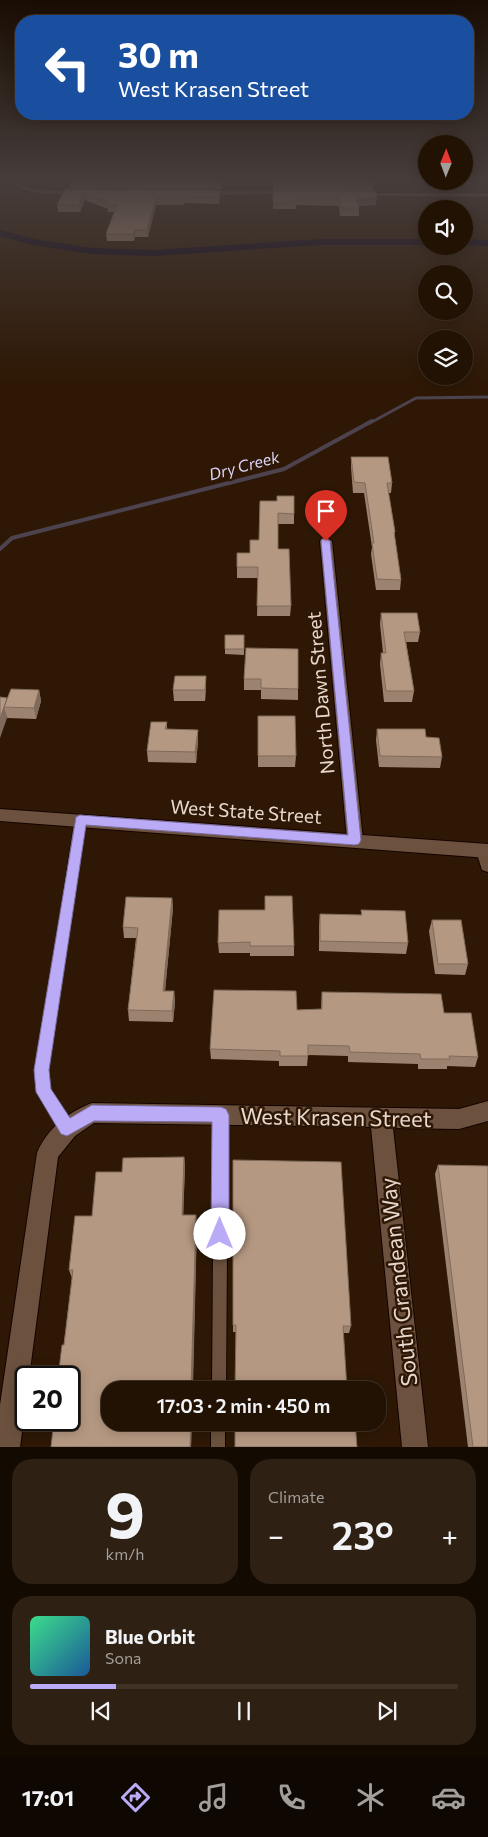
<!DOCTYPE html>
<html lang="en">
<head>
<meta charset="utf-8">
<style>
	:root { --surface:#221204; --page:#2e2013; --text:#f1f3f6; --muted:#a29e9a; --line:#3f3226; --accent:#bbaaf6 }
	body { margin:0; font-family:Commissioner,sans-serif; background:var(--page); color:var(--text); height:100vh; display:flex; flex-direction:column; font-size:19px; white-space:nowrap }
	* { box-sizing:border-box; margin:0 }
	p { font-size:16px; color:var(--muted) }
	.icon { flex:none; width:28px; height:28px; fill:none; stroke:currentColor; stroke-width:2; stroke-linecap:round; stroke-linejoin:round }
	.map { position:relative; height:1447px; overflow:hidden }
	.details { display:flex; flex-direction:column; gap:12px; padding:12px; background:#130a02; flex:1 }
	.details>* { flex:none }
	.hud { position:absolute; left:15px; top:15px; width:459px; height:105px; border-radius:20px; box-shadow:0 2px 12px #0003,0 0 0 1px var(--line); background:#1a4fa0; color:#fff; overflow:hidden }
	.needle { width:32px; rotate:1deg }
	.controls { position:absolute; left:418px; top:135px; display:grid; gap:10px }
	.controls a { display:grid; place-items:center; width:55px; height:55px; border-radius:50%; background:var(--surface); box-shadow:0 2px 12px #0003,0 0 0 1px var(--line); font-size:25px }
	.speed { position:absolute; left:15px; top:1366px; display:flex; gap:10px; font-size:25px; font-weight:700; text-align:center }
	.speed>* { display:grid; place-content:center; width:65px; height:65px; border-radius:50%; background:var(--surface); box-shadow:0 2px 12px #0003,0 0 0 1px var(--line); line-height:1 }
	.speed .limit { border:2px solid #111; border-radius:8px; background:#fff; color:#111 }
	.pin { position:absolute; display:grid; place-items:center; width:42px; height:42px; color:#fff; margin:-51px -21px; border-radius:50% 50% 50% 0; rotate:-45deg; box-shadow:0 0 5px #0007 }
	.pin .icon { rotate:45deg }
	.me { position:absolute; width:55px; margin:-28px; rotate:0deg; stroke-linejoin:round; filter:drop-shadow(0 0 4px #0008) }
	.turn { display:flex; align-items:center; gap:18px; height:105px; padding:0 20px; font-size:22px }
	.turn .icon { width:65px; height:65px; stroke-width:2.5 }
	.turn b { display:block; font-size:35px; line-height:42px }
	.big { font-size:38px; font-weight:600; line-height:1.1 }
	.details .card { flex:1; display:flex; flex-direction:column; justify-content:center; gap:8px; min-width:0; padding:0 18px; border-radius:20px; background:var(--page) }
	.details .dial { align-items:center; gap:0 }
	.dial b { font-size:65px; line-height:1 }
	.song { display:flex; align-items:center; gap:15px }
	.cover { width:60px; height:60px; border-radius:8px; background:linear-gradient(135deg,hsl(150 70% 55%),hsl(210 70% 35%)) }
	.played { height:5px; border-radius:2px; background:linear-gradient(90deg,var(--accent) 20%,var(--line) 20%) }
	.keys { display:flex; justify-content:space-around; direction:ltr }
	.heat { display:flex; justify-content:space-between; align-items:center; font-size:28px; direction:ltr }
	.details .tiles { flex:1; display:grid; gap:12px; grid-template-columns:1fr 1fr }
	.card:last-child { grid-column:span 2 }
	.trip { position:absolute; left:101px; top:1381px; width:285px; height:50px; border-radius:20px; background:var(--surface); box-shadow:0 2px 12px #0003,0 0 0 1px var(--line); font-weight:600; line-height:50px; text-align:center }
	.tab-bar { display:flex; height:80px; justify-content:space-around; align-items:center; background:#0e0702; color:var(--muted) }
	.tab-bar .icon { width:35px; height:35px }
	.tab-bar .active { color:var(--accent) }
	.tab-bar b { font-size:22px; color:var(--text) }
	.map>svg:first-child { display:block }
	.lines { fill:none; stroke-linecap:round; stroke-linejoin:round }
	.stream-far1 { stroke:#4c434f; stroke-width:3 }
	.stream { stroke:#4c434f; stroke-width:4 }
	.canal { fill:#090319; fill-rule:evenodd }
	.lane-far1-casing { stroke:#150300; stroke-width:12 }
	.lane-casing { stroke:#150300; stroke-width:16 }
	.street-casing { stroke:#150300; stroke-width:2 }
	.secondary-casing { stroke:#150300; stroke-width:2 }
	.lane-far1 { stroke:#6c523e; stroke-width:11 }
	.lane { stroke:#6c523e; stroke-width:14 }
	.street { fill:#6c523e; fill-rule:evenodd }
	.secondary { fill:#6c523e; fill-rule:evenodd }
	.wall { fill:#9c8370 }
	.shaded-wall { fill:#7f6a5b }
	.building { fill:#b59882; stroke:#7f6a5b }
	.route { fill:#bbaaf6; stroke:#7a6ea0 }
	.labels { text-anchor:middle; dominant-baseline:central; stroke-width:5; stroke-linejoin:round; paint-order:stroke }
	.far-water-label { font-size:16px; font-style:italic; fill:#dcd6f9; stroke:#2e1805 }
	.street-label { font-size:19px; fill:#e8d8cd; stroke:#2e1805 }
	.near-street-label { font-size:22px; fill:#e8d8cd; stroke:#2e1805 }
</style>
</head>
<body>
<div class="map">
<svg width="488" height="1447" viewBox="0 0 488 1447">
	<rect width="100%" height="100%" fill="#2e1805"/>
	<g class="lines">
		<path class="stream-far1" d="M370,423l46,-25 72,-1"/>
		<path class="stream" d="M0,549l12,-11 272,-69 88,-48"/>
		<path class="canal" d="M0,230l34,9 58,9 62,2 166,-11h106v6h-106l-166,11 -62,-2 -59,-9 -33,-9z
			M464,239l24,1v6l-24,-1z"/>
		<defs>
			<path id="lane-far1" d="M45,1094l-3,-24 38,-250"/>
			<path id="lane" d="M45,1093l22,35
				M219,1390l2,-275
				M218,1422v25"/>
			<path id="street" d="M13,178h6v4c17,12 46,8 65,8l3,2 -3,2c-19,0 -57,3 -71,-11z
				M292,191l3,2 -1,1 -94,1 -3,-2 3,-2z
				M355,193h133v4l-131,-1 -3,-2z
				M326,537l6,4 31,299 -2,5 -6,2 -6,-2 -2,-5 -27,-299z
				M485,844l3,1v27l-6,-2 -6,-19 3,-5z
				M488,1101v20l-29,8 -66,-1 35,319h-26l-31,-320 -277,-4 -19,13 -17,21 -29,221h-3v23l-6,46h-20v-42l37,-252c10,-24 31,-41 55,-50l367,6z"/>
			<path id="secondary" d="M0,809l488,35v14l-488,-37z"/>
		</defs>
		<use href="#lane-far1" class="lane-far1-casing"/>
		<use href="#lane" class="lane-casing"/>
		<use href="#street" class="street-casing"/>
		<use href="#secondary" class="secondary-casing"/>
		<use href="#lane-far1" class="lane-far1"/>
		<use href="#lane" class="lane"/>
		<use href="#street" class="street"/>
		<use href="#secondary" class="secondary"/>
	</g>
	<path class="wall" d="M273,178l100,5 -1,7h-99z
		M419,178h7v3h38v-3l7,1 -1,7 -49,-4z
		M69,181h153l-1,8 -151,-1z
		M65,189l155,1v7l-1,7 -35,-1v2h-28l-8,32h-13l-1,4h-27l-1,-7 8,-22h-6v-3l-23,-9 -5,12h-22l-1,-7z
		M273,190l102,1 1,14 -17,1v10h-19l-1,-10 -43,-1v4h-23z
		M351,457l41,26 -1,10h-3l7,39v6l6,42 -1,10h-24l-5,-36 1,-7 -8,-54h-11l-2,-26z
		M260,501l34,13v10h-16v25l13,57 -1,10h-33l1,-38h-21v-25h13l9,-13z
		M381,613l39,19 -2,10h-12l8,49 -2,11h-28l-4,-38 1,-11h2l-3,-29z
		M244,635v20l-19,-1v-5z
		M298,649v51l-37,-1v-9h-17v-11z
		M206,676v11l-1,14h-31l-1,-11z
		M39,690l2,11 -5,18 -29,-1 -7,-21 7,1z
		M258,716l38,40 -1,11h-37z
		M167,722v7l31,1v11l-2,22 -48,-1 -1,-11z
		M377,729l49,8 16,20 -2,11 -61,-1 -3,-27z
		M265,896l29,50v10h-44v-3h-31l-1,-10 47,-33z
		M172,898l1,10 -8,83h9l1,11 -2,20 -44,-1 -1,-11 8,-72h-12l-1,-11z
		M361,910l47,33 -2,11 -87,-3v-26l1,-11 41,1z
		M432,920l36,44 -3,11 -30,-1 -6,-43z
		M322,992l122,21 34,44 -3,10 -28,-1v3h-29v-5l-70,-2v-6l-40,-1 -1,11h-28v-5l-68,-2 -1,-10 87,-39 24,-1z
		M184,1157l1,9 -2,49 14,8 -6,224h-140l21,-169 -3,-8 23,-54 30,-44z
		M438,1165l50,282h-20l-33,-273z
		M233,1325l118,1 -2,7h-5l-111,-1z"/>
	<path class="shaded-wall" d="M84,193l1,7 -5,12 -1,-7z
		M377,197l-1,8 -19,1v-7z
		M156,198v7l-8,32 -1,-7z
		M135,230v7l-1,4 -1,-7z
		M206,676v11l-1,14v-11z
		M39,690l2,11 -5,18 -2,-11z
		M7,698l-3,9 3,11 -7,20v-19z
		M198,730v11l-2,22 -1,-11z
		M172,898l1,10 -9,93 -1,-10z
		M174,991l1,11 -2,20 -1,-11z
		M184,1157l1,9 -2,57 -1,-8z
		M196,1215l1,8 -4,167h-2z
		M191,1422h1l-1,25h-1z"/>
	<path class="building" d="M70,178h151v4l-152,-1z
		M273,178h98l2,5h-100z
		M65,189l155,1 -1,7 -35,-1v2h-28l-9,32h-12l-2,4h-27l11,-29h-9l1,-3 -25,-9 -5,12h-22z
		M273,190l102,1 2,6 -20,2 2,9h-18l-2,-10h-43v4h-23z
		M351,457h37l4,26h-5l8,49h-1l7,48 -24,-1 -5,-36h2l-9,-60 -11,-1z
		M277,496h17v18l-16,-1v36h11l2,57h-34l1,-39h-21v-14h13v-13h9l1,-39h17z
		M381,613h36l3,19h-16l10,59h-28l-5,-38h5z
		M225,635h19v14h-19z
		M246,648l52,1v40l-37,-1v-9h-17z
		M175,676h31l-1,14h-32z
		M11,689l28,1 -5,18 -30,-1z
		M0,697l7,1 -7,21z
		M258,716h37l1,40h-38z
		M151,722h16l-2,7 33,1 -3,22 -48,-1z
		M377,729h48l1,8 13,1 3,19 -62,-1z
		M265,896h27l2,50h-44v-4l-32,1 1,-33h46z
		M126,897l46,1 -9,93h11l-2,20 -44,-1 10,-82 -15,-1z
		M361,910l44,1 3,32 -88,-2v-27l42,1z
		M432,920h29l7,44h-30z
		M214,990l82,1 1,19 25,-1v-17l119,2 3,19h27l7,44 -29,-1 1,3h-29l-1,-5 -70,-2 -1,-6 -41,-1v11h-28v-5l-70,-2z
		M184,1157l-2,58h14l-5,175h-81v32h81l-1,25h-139l3,-27h15v-42h-11l4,-33h2l9,-75h-4l6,-54h17l4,-44h26l1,-14z
		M233,1160l108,2 10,164h-8l4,64h-112l1,-65h-3z
		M438,1165l50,1v281h-15z
		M235,1422h120l2,25h-122z"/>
	<linearGradient id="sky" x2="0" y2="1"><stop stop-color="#190d03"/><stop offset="0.47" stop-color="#463d3b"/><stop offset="1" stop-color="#463d3b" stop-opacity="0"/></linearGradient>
	<rect width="488" height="381" fill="url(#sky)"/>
	<path class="route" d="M322,539h4l4,2 31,299 -2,4 -4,1 -269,-20 -37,245 2,19 19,29 22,-13 129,2 5,2 3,6v119l-3,7 -6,2 -6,-2 -3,-7 1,-112 -118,-1 -27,15 -6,-2 -25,-42 -2,-22 42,-253 4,-2 268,20 -27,-294z"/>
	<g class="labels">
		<g class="far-water-label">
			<text transform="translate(244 465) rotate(-15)">Dry Creek</text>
		</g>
		<g class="street-label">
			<text transform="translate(320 693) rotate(-95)">North Dawn Street</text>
			<text transform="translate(246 811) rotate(4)">West State Street</text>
		</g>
		<g class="near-street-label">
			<text transform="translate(336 1117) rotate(1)">West Krasen Street</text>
			<text transform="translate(398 1282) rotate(-96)">South Grandean Way</text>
		</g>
	</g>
</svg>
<div class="controls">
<a><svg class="needle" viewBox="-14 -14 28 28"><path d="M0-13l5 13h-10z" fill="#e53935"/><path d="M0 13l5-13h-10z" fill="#a29e9a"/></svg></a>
<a><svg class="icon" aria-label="sound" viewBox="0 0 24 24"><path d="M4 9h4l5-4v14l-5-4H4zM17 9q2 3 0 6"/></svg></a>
<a><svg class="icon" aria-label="search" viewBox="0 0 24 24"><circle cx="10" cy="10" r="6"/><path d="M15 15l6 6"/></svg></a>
<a><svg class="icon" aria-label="layers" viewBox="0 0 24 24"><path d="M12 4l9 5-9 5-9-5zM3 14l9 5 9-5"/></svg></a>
</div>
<div class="speed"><div class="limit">20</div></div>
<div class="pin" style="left:326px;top:541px;background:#d93025"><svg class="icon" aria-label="arrive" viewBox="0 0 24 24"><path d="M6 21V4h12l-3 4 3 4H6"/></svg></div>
<svg class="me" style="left:220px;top:1234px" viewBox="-20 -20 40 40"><circle r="19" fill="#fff"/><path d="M0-13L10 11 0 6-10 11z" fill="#bbaaf6"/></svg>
<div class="trip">17:03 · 2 min · 450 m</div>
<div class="hud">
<div class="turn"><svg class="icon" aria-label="left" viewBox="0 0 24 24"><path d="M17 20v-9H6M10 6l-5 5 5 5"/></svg><div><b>30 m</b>West Krasen Street</div></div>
</div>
</div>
<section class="details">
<div class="tiles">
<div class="card dial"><b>9</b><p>km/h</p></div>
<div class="card"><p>Climate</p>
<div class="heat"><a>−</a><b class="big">23°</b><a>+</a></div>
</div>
<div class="card">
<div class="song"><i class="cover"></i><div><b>Blue Orbit</b><p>Sona</p></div></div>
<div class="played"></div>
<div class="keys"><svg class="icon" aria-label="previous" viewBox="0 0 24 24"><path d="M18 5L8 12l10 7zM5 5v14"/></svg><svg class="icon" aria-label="pause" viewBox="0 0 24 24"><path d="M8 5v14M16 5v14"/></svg><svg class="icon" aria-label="next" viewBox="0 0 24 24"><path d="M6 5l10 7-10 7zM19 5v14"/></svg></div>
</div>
</div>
</section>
<nav class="tab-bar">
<b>17:01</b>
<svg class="icon active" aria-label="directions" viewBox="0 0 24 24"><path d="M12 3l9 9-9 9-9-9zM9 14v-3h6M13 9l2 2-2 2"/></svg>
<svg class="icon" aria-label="music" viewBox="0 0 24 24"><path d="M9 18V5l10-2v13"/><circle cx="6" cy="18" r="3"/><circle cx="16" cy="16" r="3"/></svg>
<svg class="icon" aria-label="phone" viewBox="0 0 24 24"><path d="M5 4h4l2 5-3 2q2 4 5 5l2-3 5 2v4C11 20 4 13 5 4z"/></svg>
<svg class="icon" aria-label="climate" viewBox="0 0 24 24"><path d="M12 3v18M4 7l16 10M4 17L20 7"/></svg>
<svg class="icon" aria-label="car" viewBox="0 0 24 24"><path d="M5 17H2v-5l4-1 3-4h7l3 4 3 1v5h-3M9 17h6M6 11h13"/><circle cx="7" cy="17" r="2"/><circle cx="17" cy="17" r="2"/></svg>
</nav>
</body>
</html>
